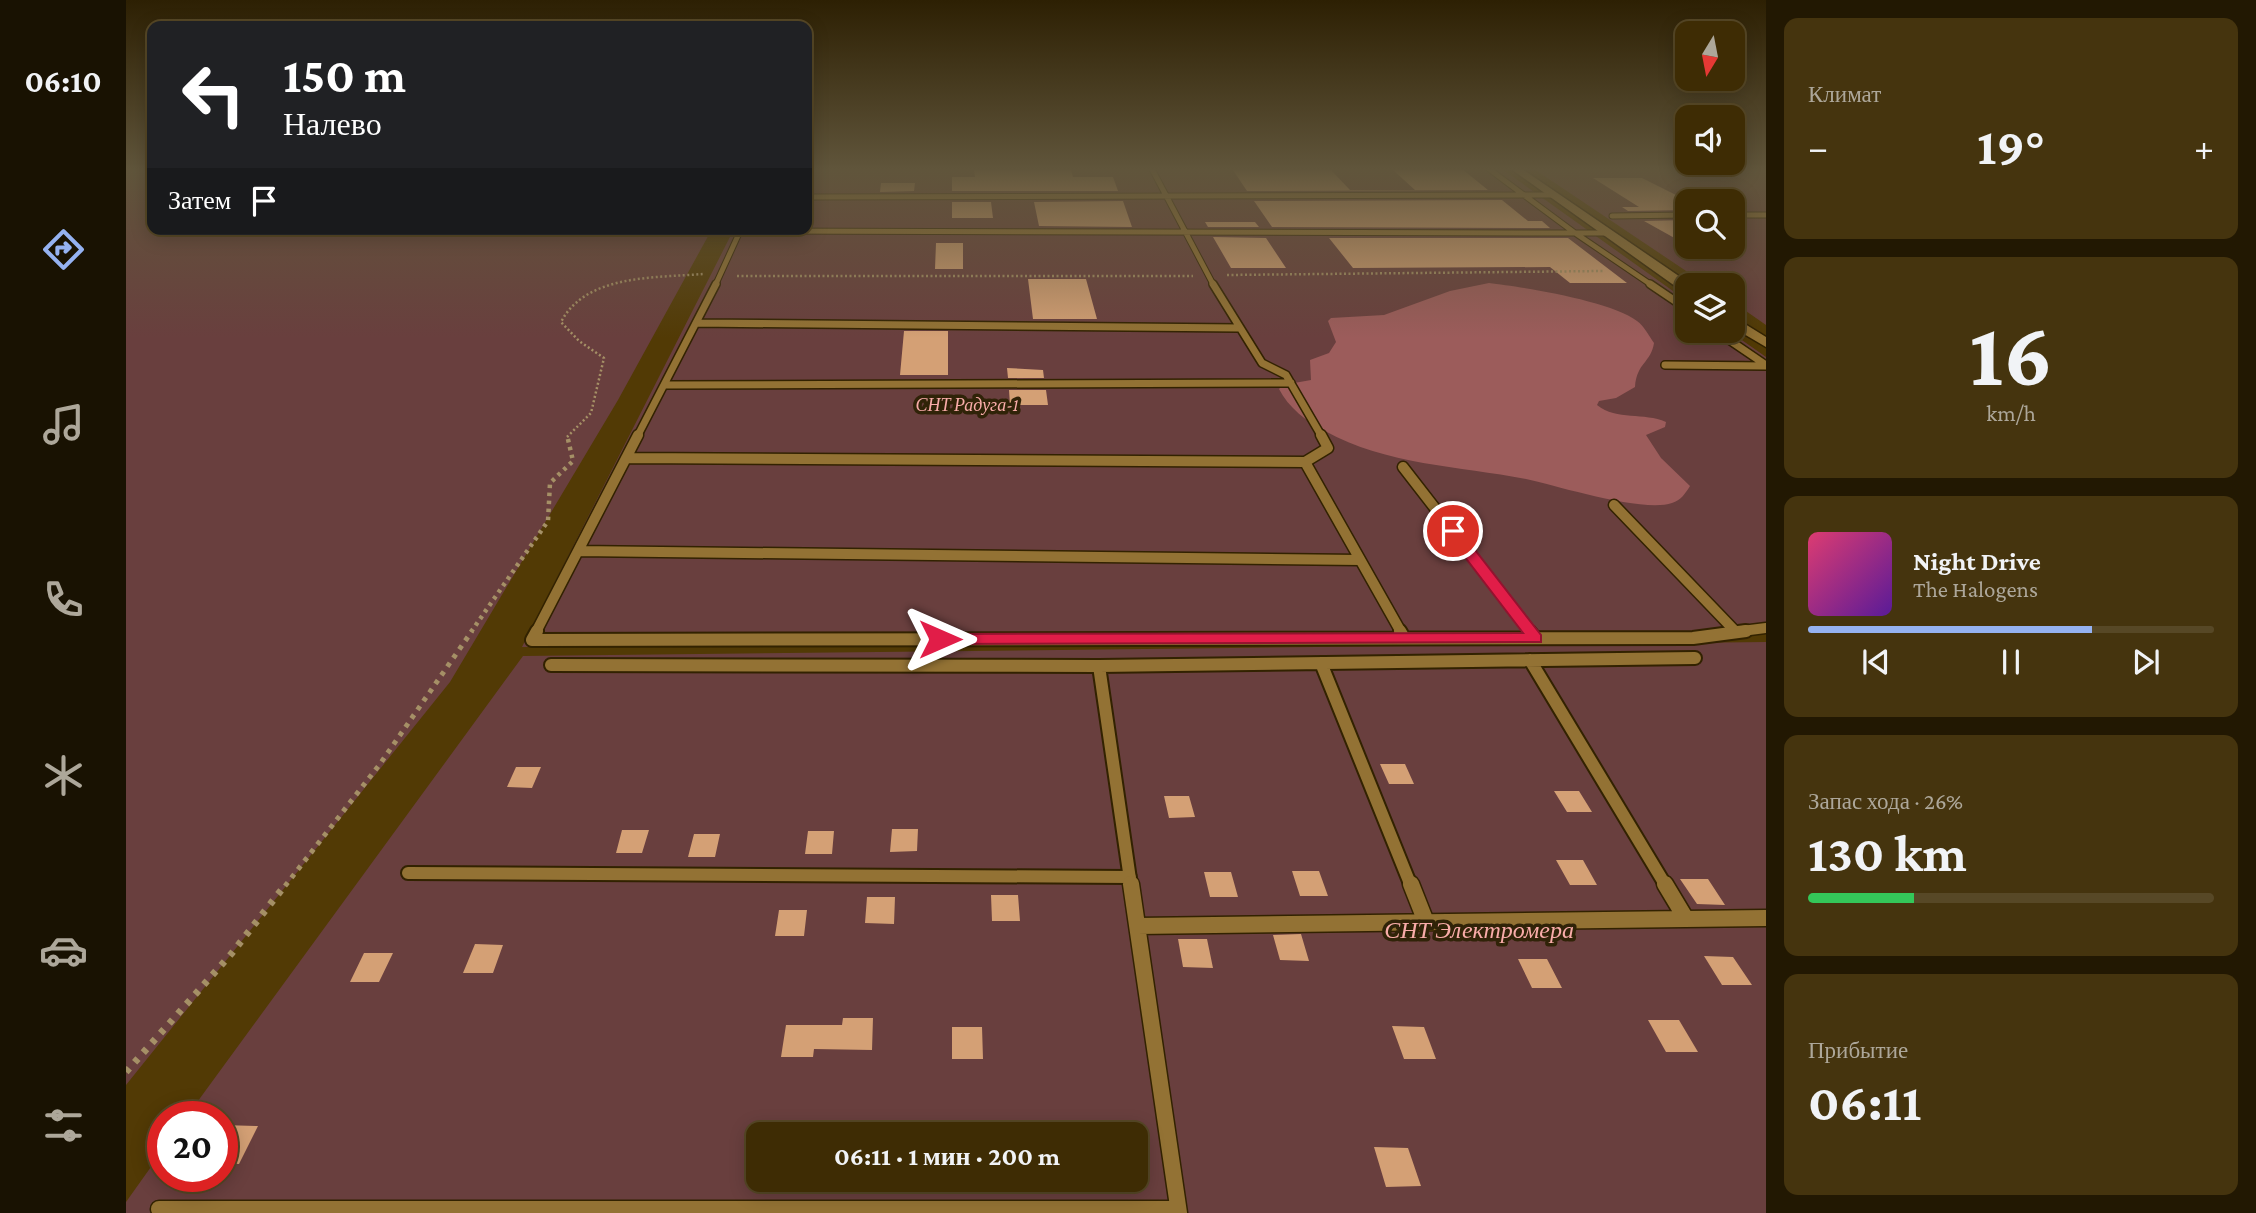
<!DOCTYPE html>
<html lang="ru">
<head>
<meta charset="utf-8">
<style>
	:root { --surface:#3e2c04; --page:#45340e; --text:#f1f3f6; --muted:#ada79a; --line:#574826; --accent:#95b2f1 }
	body { margin:0; font-family:"Crimson Pro",serif; background:var(--page); color:var(--text); height:100vh; display:flex; flex-direction:column; font-size:26px; white-space:nowrap }
	* { box-sizing:border-box; margin:0 }
	p { font-size:23px; color:var(--muted) }
	.icon { flex:none; width:38px; height:38px; fill:none; stroke:currentColor; stroke-width:2; stroke-linecap:round; stroke-linejoin:round }
	.map { position:relative; flex:1; overflow:hidden }
	.details { display:flex; flex-direction:column; gap:18px; padding:18px; background:#221802; width:490px }
	.details>* { flex:none }
	.guide { position:absolute; left:21px; top:21px; width:665px; height:214px; border-radius:14px; box-shadow:0 4px 18px #0003,0 0 0 2px var(--line); background:#202124; color:#fff; overflow:hidden }
	.needle { width:46px; rotate:190deg }
	.fabs { position:absolute; left:1549px; top:21px; display:grid; gap:14px }
	.fabs a { display:grid; place-items:center; width:70px; height:70px; border-radius:14px; background:var(--surface); box-shadow:0 4px 18px #0003,0 0 0 2px var(--line); font-size:35px }
	.speed { position:absolute; left:21px; top:1101px; display:flex; gap:14px; font-size:35px; font-weight:700; text-align:center }
	.speed>* { display:grid; place-content:center; width:91px; height:91px; border-radius:50%; background:var(--surface); box-shadow:0 4px 18px #0003,0 0 0 2px var(--line); line-height:1 }
	.speed .limit { border:10px solid #d22; background:#fff; color:#111 }
	.pin { position:absolute; display:grid; place-items:center; width:60px; height:60px; color:#fff; margin:-30px; border:4px solid #fff; border-radius:50%; box-shadow:0 2px 7px #0007 }
	.me { position:absolute; width:77px; margin:-38px; rotate:90deg; stroke-linejoin:round; filter:drop-shadow(0 0 5px #0008) }
	.turn { display:flex; align-items:center; gap:24px; height:147px; padding:0 21px; font-size:32px }
	.turn .icon { width:91px; height:91px; stroke-width:2.5 }
	.turn b { display:block; font-size:49px; line-height:60px }
	.then { display:flex; align-items:center; height:66px; padding:0 21px; background:#0003; gap:14px; font-size:26px }
	.big { font-size:52px; font-weight:700; line-height:1.1 }
	.details .card { flex:1; display:flex; flex-direction:column; justify-content:center; gap:10px; min-width:0; padding:0 24px; border-radius:14px; background:var(--page) }
	.details .dial { align-items:center; gap:0 }
	.dial b { font-size:91px; line-height:1 }
	.song { display:flex; align-items:center; gap:21px }
	.cover { width:84px; height:84px; border-radius:10px; background:linear-gradient(135deg,hsl(340 70% 55%),hsl(270 70% 35%)) }
	.played { height:7px; border-radius:4px; background:linear-gradient(90deg,var(--accent) 70%,var(--line) 70%) }
	.keys { display:flex; justify-content:space-around; direction:ltr }
	.heat { display:flex; justify-content:space-between; align-items:center; font-size:38px; direction:ltr }
	.charge { height:10px; border-radius:5px; background:linear-gradient(90deg,#34c759 26%,var(--line) 0) }
	.trip { position:absolute; left:620px; top:1122px; width:402px; height:70px; border-radius:14px; background:var(--surface); box-shadow:0 4px 18px #0003,0 0 0 2px var(--line); font-weight:700; line-height:70px; text-align:center }
	main { display:flex; flex:1; min-height:0 }
	.tab-bar { display:flex; flex-direction:column; width:126px; justify-content:space-around; align-items:center; background:#191202; color:var(--muted) }
	.tab-bar .icon { width:49px; height:49px }
	.tab-bar .active { color:var(--accent) }
	.tab-bar b { font-size:32px; color:var(--text) }
	.map>svg:first-child { display:block }
	.green { fill:#693f3e; fill-rule:evenodd }
	.forest { fill:#9c5c5b }
	.building { fill:#d4a075 }
	.lines { fill:none; stroke-linecap:round; stroke-linejoin:round }
	.service-far4-casing { stroke:#322200; stroke-width:7 }
	.service-far3-casing { stroke:#322200; stroke-width:10 }
	.service-far2-casing { stroke:#322200; stroke-width:13 }
	.service-far1-casing { stroke:#322200; stroke-width:16 }
	.service-casing { stroke:#322200; stroke-width:19 }
	.tertiary-casing { stroke:#322200; stroke-width:3 }
	.path-far3 { stroke:#a59066; stroke-width:2.5; stroke-dasharray:2 2.5; stroke-linecap:butt }
	.path-far2 { stroke:#a59066; stroke-width:4.5; stroke-dasharray:3.5 4.5; stroke-linecap:butt }
	.path-far1 { stroke:#a59066; stroke-width:5; stroke-dasharray:4.5 6; stroke-linecap:butt }
	.path { stroke:#a59066; stroke-width:7; stroke-dasharray:5 8; stroke-linecap:butt }
	.service-far4 { stroke:#937234; stroke-width:5 }
	.service-far3 { stroke:#937234; stroke-width:7 }
	.service-far2 { stroke:#937234; stroke-width:10 }
	.service-far1 { stroke:#937234; stroke-width:12 }
	.service { stroke:#937234; stroke-width:16 }
	.tertiary { fill:#937234; fill-rule:evenodd }
	.route { fill:#e11d48; stroke:#92132f; stroke-width:2 }
	.labels { text-anchor:middle; dominant-baseline:central; stroke-width:7; stroke-linejoin:round; paint-order:stroke }
	.far-park-label { font-size:18px; font-style:italic; fill:#f9aca9; stroke:#302308 }
	.near-park-label { font-size:24px; font-style:italic; fill:#f9aca9; stroke:#302308 }
</style>
</head>
<body>
<main>
<nav class="tab-bar">
<b>06:10</b>
<svg class="icon active" aria-label="directions" viewBox="0 0 24 24"><path d="M12 3l9 9-9 9-9-9zM9 14v-3h6M13 9l2 2-2 2"/></svg>
<svg class="icon" aria-label="music" viewBox="0 0 24 24"><path d="M9 18V5l10-2v13"/><circle cx="6" cy="18" r="3"/><circle cx="16" cy="16" r="3"/></svg>
<svg class="icon" aria-label="phone" viewBox="0 0 24 24"><path d="M5 4h4l2 5-3 2q2 4 5 5l2-3 5 2v4C11 20 4 13 5 4z"/></svg>
<svg class="icon" aria-label="climate" viewBox="0 0 24 24"><path d="M12 3v18M4 7l16 10M4 17L20 7"/></svg>
<svg class="icon" aria-label="car" viewBox="0 0 24 24"><path d="M5 17H2v-5l4-1 3-4h7l3 4 3 1v5h-3M9 17h6M6 11h13"/><circle cx="7" cy="17" r="2"/><circle cx="17" cy="17" r="2"/></svg>
<svg class="icon" aria-label="filters" viewBox="0 0 24 24"><path d="M4 7h16M4 17h16"/><circle cx="9" cy="7" r="2"/><circle cx="15" cy="17" r="2"/></svg>
</nav>
<div class="map">
<svg width="1640" height="1213" viewBox="0 0 1640 1213">
	<rect width="100%" height="100%" fill="#523a05"/>
	<path class="green" d="M0,169h26v60h560l-94,171 -168,282 -324,403z
		M681,169h695l185,132v30h42l37,26v273l-1244,17 212,-418h73z
		M1408,169h232v156l-33,-23 -1,-17h-25zM1561,201h45v46h-45z
		M1640,642v571h-1640v-11l37,-52v26h59v-60h-35l336,-460zM632,1134h378v46h-378z"/>
	<path class="forest" d="M1363,283c34,4 122,18 148,38 7,5 12,15 17,22 -3,20 -17,19 -19,44l-19,11 -17,3 -2,4c20,16 47,7 69,17l-1,5 -19,8 15,23 29,28c-5,8 -9,14 -18,17 -29,10 -114,-17 -146,-24 -67,-13 -140,-14 -201,-48 -18,-9 -37,-24 -46,-42l4,-4 28,-5 -1,-20 19,-7 7,-11 -8,-21 3,-3 53,-3 66,-24z"/>
	<path class="building" d="M1204,169l20,21h65l-23,-21h70l26,21 -241,1 -14,-21z
		M848,170h97l2,7h40l5,14h-166v-14h23z
		M1467,178h49l46,23 -1,9 -59,1 -6,-4h17z
		M755,183h34l-1,8 -34,1z
		M1376,200l26,21h14l8,7 -278,-1 -18,-26z
		M997,201l9,26 -93,-1 -5,-24z
		M826,202h39l2,16h-41z
		M1561,220v25l-43,-24z
		M1079,222h50l4,5h-51z
		M1087,237l53,1 20,30h-55z
		M1154,238h288l59,45h-57l-20,-16 -197,1 -24,-30z
		M810,243h27v26h-28z
		M902,279h58l11,40h-64z
		M778,331h44v44h-48z
		M881,368l36,2 1,8h-36z
		M883,390h37l2,15h-38z
		M1254,764h25l9,20h-25z
		M390,767h25l-9,21 -25,-1z
		M1428,791h25l13,21h-25z
		M1038,796h25l6,21 -26,1z
		M766,829h26l-1,22 -27,1z
		M496,830h27l-7,23h-26z
		M682,831h26l-2,23h-27z
		M568,834h26l-5,23h-27z
		M1430,860h27l14,25h-27z
		M1166,871h27l9,25h-28z
		M1078,872h27l7,25h-28z
		M1554,879h28l17,26 -28,-1z
		M865,895h27l2,26h-28z
		M741,897h28l-1,27 -29,-1z
		M653,910h28l-3,26h-29z
		M1175,934l8,27 -29,-1 -7,-25z
		M1052,939h29l6,29 -30,-1z
		M349,944l28,1 -10,28h-30z
		M238,953h29l-14,29h-29z
		M1578,956l29,1 19,28h-30z
		M1392,959h29l15,29h-30z
		M717,1018h30l-1,32 -58,-1 -1,8h-32l5,-32h56z
		M1522,1020h31l19,32h-32z
		M1266,1026l32,1 12,32h-32z
		M826,1027h30l1,32h-31z
		M96,1125l36,1 -19,38 -17,-1z
		M1248,1147l34,1 13,38 -35,1z"/>
	<g class="lines">
		<defs>
			<path id="service-far4" d="M1026,169l62,117
				M1363,169l86,64
				M681,197l747,-2
				M1606,215h34
				M1486,216l75,-1
				M614,231l835,2
				M1482,233h-33l78,53
				M589,286l26,-57"/>
			<path id="service-far3" d="M1087,284l49,79 24,12 36,62
				M1524,284l37,25
				M570,323l544,5
				M1590,331l50,34
				M1539,365l101,1
				M538,385l627,-2
				M511,437l79,-153"/>
			<path id="service-far2" d="M1195,435l7,13 -23,14 96,170
				M500,458l679,4
				M1277,467l128,165
				M1488,505l122,127
				M452,551l782,9
				M410,632l102,-197
				M1608,632l32,-4"/>
			<path id="service-far1" d="M411,631l-5,9 1161,-2 53,-7
				M1274,631l4,7
				M1403,631l6,7
				M1404,660l136,226
				M1195,663l90,223
				M425,665l548,1 596,-8
				M973,666l32,220
				M282,873l722,4"/>
			<path id="service" d="M1005,884l48,329
				M1285,884l15,38
				M1539,884l21,35
				M1011,926l629,-8
				M33,1209h1019"/>
			<path id="tertiary" d="M1385,169h11l170,116h-5v7l-5,-1z
				M1606,316l34,21v10l-34,-20z"/>
		</defs>
		<use href="#service-far4" class="service-far4-casing"/>
		<use href="#service-far3" class="service-far3-casing"/>
		<use href="#service-far2" class="service-far2-casing"/>
		<use href="#service-far1" class="service-far1-casing"/>
		<use href="#service" class="service-casing"/>
		<use href="#tertiary" class="tertiary-casing"/>
		<path class="path-far3" d="M1101,275l376,-4
			M611,276h456
			M441,437l24,-24 13,-55 -25,-17 -18,-19c25,-48 94,-44 142,-48"/>
		<path class="path-far2" d="M345,632l77,-111 2,-38 23,-22 -6,-26"/>
		<path class="path-far1" d="M159,886l95,-122 92,-133"/>
		<path class="path" d="M0,1072l106,-119 54,-69"/>
		<use href="#service-far4" class="service-far4"/>
		<use href="#service-far3" class="service-far3"/>
		<use href="#service-far2" class="service-far2"/>
		<use href="#service-far1" class="service-far1"/>
		<use href="#service" class="service"/>
		<use href="#tertiary" class="tertiary"/>
	</g>
	<linearGradient id="sky" x2="0" y2="1"><stop stop-color="#2d2003"/><stop offset="0.5" stop-color="#60553b"/><stop offset="1" stop-color="#60553b" stop-opacity="0"/></linearGradient>
	<rect width="1640" height="338" fill="url(#sky)"/>
	<path class="route" d="M1327,527l5,1 83,107v7l-601,2 -8,-5 8,-5 583,-1 -78,-102z"/>
	<g class="labels">
		<g class="far-park-label">
			<text x="841" y="405">СНТ Радуга-1</text>
		</g>
		<g class="near-park-label">
			<text x="1353" y="929">СНТ Электромера</text>
		</g>
	</g>
</svg>
<div class="fabs">
<a><svg class="needle" viewBox="-14 -14 28 28"><path d="M0-13l5 13h-10z" fill="#e53935"/><path d="M0 13l5-13h-10z" fill="#ada79a"/></svg></a>
<a><svg class="icon" aria-label="sound" viewBox="0 0 24 24"><path d="M4 9h4l5-4v14l-5-4H4zM17 9q2 3 0 6"/></svg></a>
<a><svg class="icon" aria-label="search" viewBox="0 0 24 24"><circle cx="10" cy="10" r="6"/><path d="M15 15l6 6"/></svg></a>
<a><svg class="icon" aria-label="layers" viewBox="0 0 24 24"><path d="M12 4l9 5-9 5-9-5zM3 14l9 5 9-5"/></svg></a>
</div>
<div class="speed"><div class="limit">20</div></div>
<div class="pin" style="left:1327px;top:531px;background:#d93025"><svg class="icon" aria-label="arrive" viewBox="0 0 24 24"><path d="M6 21V4h12l-3 4 3 4H6"/></svg></div>
<svg class="me" style="left:814px;top:639px" viewBox="-20 -20 40 40"><path d="M0-17L14 15 0 8-14 15z" fill="#e11d48" stroke="#fff" stroke-width="4"/></svg>
<div class="trip">06:11 · 1 мин · 200 m</div>
<div class="guide">
<div class="turn"><svg class="icon" aria-label="left" viewBox="0 0 24 24"><path d="M17 20v-9H6M10 6l-5 5 5 5"/></svg><div><b>150 m</b>Налево</div></div>
<div class="then">Затем<svg class="icon" aria-label="arrive" viewBox="0 0 24 24"><path d="M6 21V4h12l-3 4 3 4H6"/></svg></div>
</div>
</div>
<section class="details">
<div class="card"><p>Климат</p>
<div class="heat"><a>−</a><b class="big">19°</b><a>+</a></div>
</div>
<div class="card dial"><b>16</b><p>km/h</p></div>
<div class="card">
<div class="song"><i class="cover"></i><div><b>Night Drive</b><p>The Halogens</p></div></div>
<div class="played"></div>
<div class="keys"><svg class="icon" aria-label="previous" viewBox="0 0 24 24"><path d="M18 5L8 12l10 7zM5 5v14"/></svg><svg class="icon" aria-label="pause" viewBox="0 0 24 24"><path d="M8 5v14M16 5v14"/></svg><svg class="icon" aria-label="next" viewBox="0 0 24 24"><path d="M6 5l10 7-10 7zM19 5v14"/></svg></div>
</div>
<div class="card"><p>Запас хода · 26%</p><b class="big">130 km</b><div class="charge"></div></div>
<div class="card"><p>Прибытие</p><b class="big">06:11</b></div>
</section>
</main>
</body>
</html>
